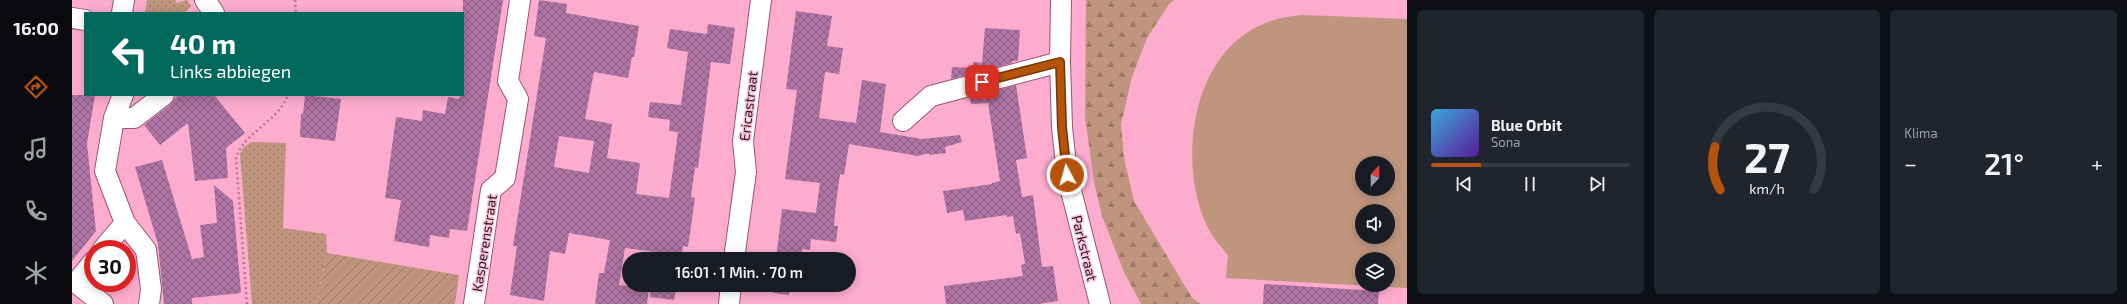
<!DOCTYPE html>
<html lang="de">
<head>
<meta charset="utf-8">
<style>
	:root { --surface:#171b24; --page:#20242c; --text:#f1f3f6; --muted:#9ea1a6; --line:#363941; --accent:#b45309 }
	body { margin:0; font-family:"Exo 2",sans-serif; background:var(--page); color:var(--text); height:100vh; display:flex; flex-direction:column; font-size:15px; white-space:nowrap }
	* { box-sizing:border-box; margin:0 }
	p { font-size:13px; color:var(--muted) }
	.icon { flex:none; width:22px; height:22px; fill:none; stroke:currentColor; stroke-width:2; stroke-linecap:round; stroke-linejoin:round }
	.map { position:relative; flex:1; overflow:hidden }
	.sheet { display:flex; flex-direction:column; gap:10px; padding:10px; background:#0d0f14; width:720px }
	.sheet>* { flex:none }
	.top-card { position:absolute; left:12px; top:12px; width:380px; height:84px; border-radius:0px; box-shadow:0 2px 10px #0003; background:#00695c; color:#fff; overflow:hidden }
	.needle { width:26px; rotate:21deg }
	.tools { position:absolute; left:1283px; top:156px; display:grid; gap:8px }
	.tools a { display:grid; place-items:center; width:40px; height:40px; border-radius:50%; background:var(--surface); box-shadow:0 2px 10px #0003; font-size:20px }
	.speed { position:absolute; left:12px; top:240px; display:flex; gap:8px; font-size:20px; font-weight:700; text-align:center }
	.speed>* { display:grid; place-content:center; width:52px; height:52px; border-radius:50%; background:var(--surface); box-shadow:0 2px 10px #0003; line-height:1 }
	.speed .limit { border:6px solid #d22; background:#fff; color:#111 }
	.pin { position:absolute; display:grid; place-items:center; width:34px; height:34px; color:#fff; margin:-17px; border-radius:8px; box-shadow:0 2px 6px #0006 }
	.me { position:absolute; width:44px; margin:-22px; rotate:354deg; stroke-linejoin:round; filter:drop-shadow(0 0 3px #0008) }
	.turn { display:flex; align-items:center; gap:14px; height:84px; padding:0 20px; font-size:18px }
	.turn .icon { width:52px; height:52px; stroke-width:2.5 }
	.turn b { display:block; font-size:28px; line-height:34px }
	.big { font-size:30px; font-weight:600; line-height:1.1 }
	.sheet .widget { flex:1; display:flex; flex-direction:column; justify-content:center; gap:6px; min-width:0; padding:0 14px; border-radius:6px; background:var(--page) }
	.sheet .dial { align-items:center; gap:0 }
	.dial svg { height:104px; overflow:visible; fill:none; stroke:var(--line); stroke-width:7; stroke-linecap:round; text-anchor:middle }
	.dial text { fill:var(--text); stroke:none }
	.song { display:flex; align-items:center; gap:12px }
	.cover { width:48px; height:48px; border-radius:6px; background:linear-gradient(135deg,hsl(200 70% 55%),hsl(270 70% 35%)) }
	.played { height:4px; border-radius:2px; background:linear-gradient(90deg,var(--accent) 25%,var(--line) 25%) }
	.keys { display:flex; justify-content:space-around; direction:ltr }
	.heat { display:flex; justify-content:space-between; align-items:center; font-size:22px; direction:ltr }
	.sheet .tiles { flex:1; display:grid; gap:10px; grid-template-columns:repeat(3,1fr) }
	.trip { position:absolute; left:550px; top:252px; width:234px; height:40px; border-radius:20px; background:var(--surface); box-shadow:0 2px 10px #0003; font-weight:600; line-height:40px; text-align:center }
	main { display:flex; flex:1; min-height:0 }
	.menu { display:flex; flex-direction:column; width:72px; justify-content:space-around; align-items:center; background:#090b0e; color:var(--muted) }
	.menu .icon { width:28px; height:28px }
	.menu .on { color:var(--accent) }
	.menu b { font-size:18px; color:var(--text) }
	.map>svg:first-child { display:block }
	.grass { fill:url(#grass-dots) }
	.forest { fill:url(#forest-firs) }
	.park { fill:#bf967d; fill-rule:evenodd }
	.garden { fill:url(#garden-furrows) }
	.building { fill:url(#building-cross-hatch); fill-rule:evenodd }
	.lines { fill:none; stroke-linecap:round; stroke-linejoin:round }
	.minor-casing { stroke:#9b5374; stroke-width:22 }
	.path { stroke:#b77893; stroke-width:2.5; stroke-dasharray:2 3; stroke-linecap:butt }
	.minor { stroke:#fff; stroke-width:20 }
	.route-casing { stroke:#753606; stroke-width:10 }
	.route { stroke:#b45309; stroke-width:7 }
	.labels { text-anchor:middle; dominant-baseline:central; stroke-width:3; stroke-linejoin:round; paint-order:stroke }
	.street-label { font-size:14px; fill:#301320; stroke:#f6c4d8 }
</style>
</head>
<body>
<main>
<nav class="menu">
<b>16:00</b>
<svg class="icon on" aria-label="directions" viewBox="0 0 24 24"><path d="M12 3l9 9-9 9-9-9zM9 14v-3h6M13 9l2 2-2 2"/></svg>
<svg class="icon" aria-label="music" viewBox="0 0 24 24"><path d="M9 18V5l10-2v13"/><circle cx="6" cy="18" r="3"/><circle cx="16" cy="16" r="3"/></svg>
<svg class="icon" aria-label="phone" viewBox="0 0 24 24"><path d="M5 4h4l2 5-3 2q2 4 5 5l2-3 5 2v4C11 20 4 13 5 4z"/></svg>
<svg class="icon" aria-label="climate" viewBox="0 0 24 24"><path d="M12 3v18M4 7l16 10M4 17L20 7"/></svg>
</nav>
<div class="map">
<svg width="1335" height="304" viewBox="0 0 1335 304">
	<defs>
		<pattern id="grass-dots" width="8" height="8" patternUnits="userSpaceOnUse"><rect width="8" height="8" fill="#bf967d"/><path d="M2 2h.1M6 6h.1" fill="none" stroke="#9c7966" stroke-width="1.8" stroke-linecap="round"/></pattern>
		<pattern id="forest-firs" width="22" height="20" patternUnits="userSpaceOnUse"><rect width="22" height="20" fill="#bf967d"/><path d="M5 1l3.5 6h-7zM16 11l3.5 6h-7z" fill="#9c7966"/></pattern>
		<pattern id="garden-furrows" width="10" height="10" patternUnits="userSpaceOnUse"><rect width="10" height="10" fill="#bf967d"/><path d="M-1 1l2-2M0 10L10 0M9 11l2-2" fill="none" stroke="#9c7966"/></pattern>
		<pattern id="building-cross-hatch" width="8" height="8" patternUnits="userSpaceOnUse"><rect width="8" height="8" fill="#ad74a4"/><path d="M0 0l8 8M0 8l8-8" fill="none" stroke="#8d5e85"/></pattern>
	</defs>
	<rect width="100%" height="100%" fill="#fdacce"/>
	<path class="grass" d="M75,0h28l2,3 10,-3 4,6 -7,7h-39z
		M179,142l35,1 -3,85 43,6 1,19 -11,51h-64l-12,-150 3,-6z"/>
	<path class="forest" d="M1014,0h88l-5,4 -22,34 -15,39 -11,47 3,34 10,43 58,97 8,6h-59l-17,-32 -22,-56 -8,-34 -9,-66z"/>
	<path class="park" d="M1231,15l104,4v269l-181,-10 2,-23c-7,-8 -15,-17 -20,-27 -28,-57 -20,-150 33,-191 17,-14 41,-21 62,-22zM1290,163h26v26h-26zM1290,211h26v26h-26zM1290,259h26v26h-26z"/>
	<path class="garden" d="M255,253l132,22 -4,29h-139z"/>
	<path class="building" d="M391,0h40l-36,231 -17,-2 -1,9 -19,-3 -1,12 -35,-6 7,-41 -16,-2 11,-81 26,4 1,-11 22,4 3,-17 11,2 1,-4h3z
		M467,0l28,4 -1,9 73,13 -5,31h-2l-4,21 -34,-6 -9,47 27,5 -5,34 33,5 -4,31 33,4 9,-66 -9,-1 1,-11 -22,-3 2,-15 31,3 7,-53 -21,-4 3,-19 37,5 1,-10 27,4 -5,36 -19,-2 -13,106 -3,-1 -4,30 4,1 -7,49 -5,-1 -2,13h-26l1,-7 -31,-4 -6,37 30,3 -2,16h-52l4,-31h5l6,-33 -41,-7 -4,21 -15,-3 -6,50 -34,-6 7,-49h-4l33,-208 -12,-2zM487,136l35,5 -5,32 -35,-6z
		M724,11l36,5 -5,30 16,2 -4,26 -14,-2 -6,46 37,5 6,-43 24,4 -6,48 42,7 38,-4 2,7 -17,5 1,6 -17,2v-2l-11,3 -69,-12 -5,31 -4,-1 -4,29 -2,23h4l-2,16 -25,-3 -1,11 -8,-1 -1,10h-25l6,-50 34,4 4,-30 -35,-4 12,-89 -11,-1z
		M913,28l35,2 -2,31h-6v2l-61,16 1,-12 21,1v-6l9,1z
		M944,85l11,73 -11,2 6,37 11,-2 9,72 11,-1 5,35 -20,3h-92l-2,-18 79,-10 -2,-11 4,-1 -5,-31 -4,1 -3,-18 -6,1v-2l-42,6 -2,-11 -16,3 -4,-22 49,-7v-1l8,-2 -12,-78 -17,1 -1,-6z
		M0,95h23l-8,49 9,87 -24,30z
		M106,95h36l31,38 -19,15 2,30 -33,3 -7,-58 -28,22 -16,-20 27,-21z
		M233,95l36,4 -6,42 -35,-4 1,-23h2z
		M90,160l30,99 12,-2 -4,-32 17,-2 -3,-38 19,16 8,92 -49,5v6h-28l-6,-60 -23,-77z
		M1192,284l115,7 -1,13h-115z
		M579,285h26l-3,15 -24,-3z
		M702,285h24l-1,2 -7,-1 -1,9 -16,-2z"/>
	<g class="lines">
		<defs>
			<path id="minor" d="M133,0l9,13
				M989,0l-1,62 2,65 5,48 33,129
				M50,13l2,-13
				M0,18l13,2
				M42,118h20l30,-23
				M831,121l28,-25 129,-34
				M53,223l21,27 5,39 -2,15
				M31,249l22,-26 -20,-52 9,-53 9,-23
				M662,259l12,-87 -3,-31 18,-141
				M21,262l-17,21 27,21
				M402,304l17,-114 14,-12 13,-79 -10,-18 12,-81
				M657,304l2,-19"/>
		</defs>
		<use href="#minor" class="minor-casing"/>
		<path class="path" d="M223,0l1,13
			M175,304l-11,-146c9,-27 42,-36 52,-63"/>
		<use href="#minor" class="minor"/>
	</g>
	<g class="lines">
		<defs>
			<path id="route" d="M910,82l78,-20 2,65 5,48"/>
		</defs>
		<use href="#route" class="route-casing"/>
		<use href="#route" class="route"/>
	</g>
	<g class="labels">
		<g class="street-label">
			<text transform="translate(676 106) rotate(-83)">Ericastraat</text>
			<text transform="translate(412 243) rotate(-81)">Kasperenstraat</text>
			<text transform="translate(1013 248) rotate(76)">Parkstraat</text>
		</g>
	</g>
</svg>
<div class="tools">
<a><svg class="needle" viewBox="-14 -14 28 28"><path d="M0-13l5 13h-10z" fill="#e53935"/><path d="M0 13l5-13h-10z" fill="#9ea1a6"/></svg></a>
<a><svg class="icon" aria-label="sound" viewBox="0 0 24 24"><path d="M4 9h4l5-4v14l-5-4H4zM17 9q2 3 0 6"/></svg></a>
<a><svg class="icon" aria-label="layers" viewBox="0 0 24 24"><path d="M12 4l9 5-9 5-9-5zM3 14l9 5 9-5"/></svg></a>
</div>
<div class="speed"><div class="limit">30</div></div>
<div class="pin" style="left:910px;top:82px;background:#d93025"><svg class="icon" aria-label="arrive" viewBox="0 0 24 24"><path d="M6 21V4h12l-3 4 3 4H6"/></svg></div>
<svg class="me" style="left:995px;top:175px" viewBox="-20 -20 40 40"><circle r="17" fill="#b45309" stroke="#fff" stroke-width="3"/><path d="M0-11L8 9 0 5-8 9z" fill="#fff"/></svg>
<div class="trip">16:01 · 1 Min. · 70 m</div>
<div class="top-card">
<div class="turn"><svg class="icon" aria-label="left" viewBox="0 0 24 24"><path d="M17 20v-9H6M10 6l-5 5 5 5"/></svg><div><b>40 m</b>Links abbiegen</div></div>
</div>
</div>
<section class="sheet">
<div class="tiles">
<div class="widget">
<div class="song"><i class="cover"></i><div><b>Blue Orbit</b><p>Sona</p></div></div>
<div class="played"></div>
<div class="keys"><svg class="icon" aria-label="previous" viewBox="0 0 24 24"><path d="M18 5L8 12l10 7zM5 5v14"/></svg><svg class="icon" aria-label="pause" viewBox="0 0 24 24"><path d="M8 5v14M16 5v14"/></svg><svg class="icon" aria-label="next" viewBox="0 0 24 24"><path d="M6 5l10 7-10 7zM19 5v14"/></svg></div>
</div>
<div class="widget dial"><svg viewBox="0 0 100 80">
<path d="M14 69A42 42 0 1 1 86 69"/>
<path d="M14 69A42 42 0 0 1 10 36" stroke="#b45309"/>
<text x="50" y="56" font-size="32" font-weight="700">27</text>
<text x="50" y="72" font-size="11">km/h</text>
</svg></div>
<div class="widget"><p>Klima</p>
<div class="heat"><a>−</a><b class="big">21°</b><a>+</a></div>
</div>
</div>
</section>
</main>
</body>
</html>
